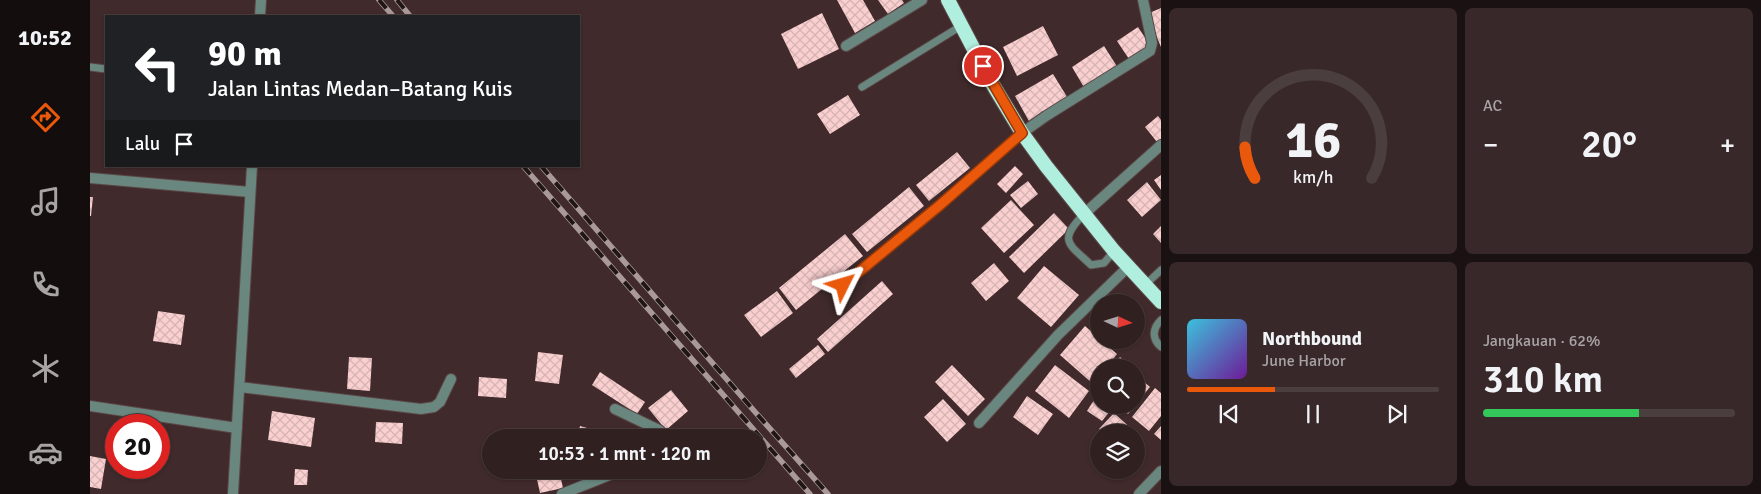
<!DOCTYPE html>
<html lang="id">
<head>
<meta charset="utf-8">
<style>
	:root { --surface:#302020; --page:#382829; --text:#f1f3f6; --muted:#a8a3a5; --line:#4b3e3e; --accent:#ea580c }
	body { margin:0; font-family:Signika,sans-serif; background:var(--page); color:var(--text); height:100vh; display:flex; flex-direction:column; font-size:19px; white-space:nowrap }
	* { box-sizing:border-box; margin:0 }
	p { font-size:16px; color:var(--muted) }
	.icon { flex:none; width:28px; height:28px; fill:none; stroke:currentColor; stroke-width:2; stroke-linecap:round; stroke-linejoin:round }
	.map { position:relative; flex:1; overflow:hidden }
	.side { display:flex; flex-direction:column; gap:8px; padding:8px; background:#1a1212; width:600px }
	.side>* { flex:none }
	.hud { position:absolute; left:15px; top:15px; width:475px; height:152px; border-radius:0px; box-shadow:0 1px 4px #0004,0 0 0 1px var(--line); background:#202124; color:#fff; overflow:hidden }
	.needle { width:32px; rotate:94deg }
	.controls { position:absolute; left:1000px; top:294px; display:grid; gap:10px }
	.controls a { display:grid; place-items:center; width:55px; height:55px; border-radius:50%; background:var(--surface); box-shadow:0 1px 4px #0004,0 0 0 1px var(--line); font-size:25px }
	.speed { position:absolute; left:15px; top:414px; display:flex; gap:10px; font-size:25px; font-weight:700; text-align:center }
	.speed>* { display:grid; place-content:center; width:65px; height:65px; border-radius:50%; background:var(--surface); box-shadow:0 1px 4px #0004,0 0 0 1px var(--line); line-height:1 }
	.speed .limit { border:8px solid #d22; background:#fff; color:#111 }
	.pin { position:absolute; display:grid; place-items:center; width:42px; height:42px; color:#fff; margin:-21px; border:2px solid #fff; border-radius:50%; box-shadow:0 1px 5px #0007 }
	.me { position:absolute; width:55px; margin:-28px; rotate:50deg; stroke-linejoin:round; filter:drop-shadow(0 0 4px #0008) }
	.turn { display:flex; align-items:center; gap:18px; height:105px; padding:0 20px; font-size:22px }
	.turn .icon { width:65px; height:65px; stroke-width:2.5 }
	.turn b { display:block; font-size:35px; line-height:42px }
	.then { display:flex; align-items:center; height:48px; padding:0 20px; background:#0003; gap:10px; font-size:19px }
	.big { font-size:38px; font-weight:600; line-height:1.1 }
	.side .card { flex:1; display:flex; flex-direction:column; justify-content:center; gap:8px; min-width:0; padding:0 18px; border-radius:8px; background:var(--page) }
	.side .dial { align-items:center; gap:0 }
	.dial svg { height:130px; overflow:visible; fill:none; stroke:var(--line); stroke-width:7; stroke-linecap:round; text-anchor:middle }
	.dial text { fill:var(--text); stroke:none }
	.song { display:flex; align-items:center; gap:15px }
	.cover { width:60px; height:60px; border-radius:8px; background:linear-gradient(135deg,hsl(190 70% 55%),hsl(280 70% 35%)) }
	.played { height:5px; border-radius:2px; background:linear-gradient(90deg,var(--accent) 35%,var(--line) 35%) }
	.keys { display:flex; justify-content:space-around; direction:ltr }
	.heat { display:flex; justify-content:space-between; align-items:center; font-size:28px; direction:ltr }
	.charge { height:8px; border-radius:4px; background:linear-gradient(90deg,#34c759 62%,var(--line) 0) }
	.side .tiles { flex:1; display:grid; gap:8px; grid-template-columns:repeat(2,1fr) }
	.trip { position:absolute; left:392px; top:429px; width:285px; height:50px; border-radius:25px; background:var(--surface); box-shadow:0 1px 4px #0004,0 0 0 1px var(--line); font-weight:600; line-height:50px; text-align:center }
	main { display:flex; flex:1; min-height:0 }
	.tabs { display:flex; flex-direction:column; width:90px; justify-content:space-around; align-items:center; background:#130d0d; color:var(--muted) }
	.tabs .icon { width:35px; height:35px }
	.tabs .current { color:var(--accent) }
	.tabs b { font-size:22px; color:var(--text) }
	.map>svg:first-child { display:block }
	.building { fill:url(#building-cross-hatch) }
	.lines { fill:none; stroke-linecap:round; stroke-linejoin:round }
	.service-casing { stroke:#5b4647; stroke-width:9 }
	.minor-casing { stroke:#5b4647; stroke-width:12 }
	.trunk-casing { stroke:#5b4647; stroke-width:16 }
	.service { stroke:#69877f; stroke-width:7 }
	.minor { stroke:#69877f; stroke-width:10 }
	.trunk { stroke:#b0eede; stroke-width:14 }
	.rail-casing { stroke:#a99; stroke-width:5.5 }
	.rail { stroke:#201616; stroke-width:4; stroke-dasharray:11; stroke-linecap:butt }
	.route-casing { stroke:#983908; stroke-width:12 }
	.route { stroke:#ea580c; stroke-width:9 }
</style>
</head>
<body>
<main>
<nav class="tabs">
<b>10:52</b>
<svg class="icon current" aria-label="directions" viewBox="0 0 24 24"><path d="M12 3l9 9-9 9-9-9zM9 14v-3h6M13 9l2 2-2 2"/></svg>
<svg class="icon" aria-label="music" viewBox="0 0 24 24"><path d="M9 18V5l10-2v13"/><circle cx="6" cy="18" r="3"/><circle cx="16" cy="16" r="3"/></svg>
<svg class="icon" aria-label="phone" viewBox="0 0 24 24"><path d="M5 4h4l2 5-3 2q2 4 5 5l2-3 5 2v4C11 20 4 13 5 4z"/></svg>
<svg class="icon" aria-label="climate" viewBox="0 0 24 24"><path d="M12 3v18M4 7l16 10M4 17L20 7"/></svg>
<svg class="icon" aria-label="car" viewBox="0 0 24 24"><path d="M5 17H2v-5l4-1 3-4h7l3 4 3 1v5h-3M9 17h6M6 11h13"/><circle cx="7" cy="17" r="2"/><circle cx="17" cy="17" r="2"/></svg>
</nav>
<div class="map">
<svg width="1071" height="494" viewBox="0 0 1071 494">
	<defs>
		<pattern id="building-cross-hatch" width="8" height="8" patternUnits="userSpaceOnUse" patternTransform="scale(1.25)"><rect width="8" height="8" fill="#facfd0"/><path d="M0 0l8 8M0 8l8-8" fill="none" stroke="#d6b3b3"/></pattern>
	</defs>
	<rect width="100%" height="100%" fill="#402a2b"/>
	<path class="building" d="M747,0h26l12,21 -20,12z
		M788,0h24l2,3 -16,11z
		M1071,8v39l-14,-33z
		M732,13l17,36 -41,20 -17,-35z
		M953,26l15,29 -41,21 -14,-29z
		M1048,27l12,18 -21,14 -12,-18z
		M1014,46l14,22 -33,21 -13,-22z
		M963,74l16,26 -39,23 -15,-27z
		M758,95l12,20 -30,19 -13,-20z
		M1068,116l3,4v19l-4,3 -12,-15z
		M867,152l13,16 -41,33 -13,-16z
		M925,166l8,8 -17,19 -9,-9z
		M1071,175v15l-7,-10z
		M938,181l10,13 -17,14 -11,-13z
		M1057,182l14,18 -19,17 -15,-17z
		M819,187l15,19 -57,46 -15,-18z
		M0,197h3l-2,19h-1z
		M921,200l23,25 -30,28 -23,-25z
		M964,213l15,16 -45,44 -15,-16z
		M1071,226v17l-8,-9z
		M755,234l18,22 -67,54 -17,-22z
		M904,263l15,18 -23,20 -15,-18z
		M954,266l35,29 -28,32 -34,-29z
		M792,281l11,13 -65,58 -11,-13z
		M687,291l16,22 -32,24 -17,-22z
		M68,311l27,4 -4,30 -28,-4z
		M995,326l14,12v2h2l16,14 -11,14h-7v8l-7,7 -32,-28z
		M728,345l7,9 -29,24 -7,-9z
		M448,352l25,3 -4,29 -24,-3z
		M259,357l23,1 -2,33 -23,-2z
		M1030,357l12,11h-20z
		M862,365l33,34 -17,17 -33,-34z
		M965,365l34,26 -20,27 -34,-27z
		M510,372l45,30 -8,12 -45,-29z
		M1046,375l14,12 -14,17z
		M389,377l28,2 -1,19 -28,-2z
		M1065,388l6,5v23l-12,15 -17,-14z
		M581,390l17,21 -22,19 -18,-22z
		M937,396l26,18 -15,21 -25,-18z
		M853,399l23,25 -19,18 -23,-25z
		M1004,400l5,3v2h2l9,6 -8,10 -15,-10z
		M1027,405h19l-8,9z
		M182,411l43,7 -4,29 -43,-7z
		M1024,413l21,19h-33l-3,-3z
		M286,422l27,1 -1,21 -27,-2z
		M490,426l25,7 -1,5h-27z
		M1071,426v14l-7,-6z
		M588,429l8,7 -1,2h-11l-2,-2z
		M69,434h6l-3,32h-3z
		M0,456l16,3 -5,30 -11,-2z
		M205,469l13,1 -1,15h-13z
		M445,470h24l4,18 -23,5z
		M484,470h20l-2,6z"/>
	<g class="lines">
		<defs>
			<path id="service" d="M0,67l16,2
				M772,87l99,-61
				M994,214c-26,27 -16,29 7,51l13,-2 10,-12
				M753,285l97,-80 82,-72
				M1055,285l16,-15
				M1071,320c-8,8 -10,18 0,27"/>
			<path id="minor" d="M170,16l1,-16
				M756,46l76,-46
				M932,133l24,-17 104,-65 2,-8 -9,-43
				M0,178l160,14
				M994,214l77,-69
				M150,387l181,22 13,-2 6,-5 11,-23
				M0,406l147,22
				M525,409l44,21 9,8
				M889,423l79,-88 70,-68
				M143,494l19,-328
				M472,494l60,-24
				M1049,494l22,-23"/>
			<path id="trunk" d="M858,0l42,80 32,53 24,33 68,85 47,51"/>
		</defs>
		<use href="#service" class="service-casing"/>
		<use href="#minor" class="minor-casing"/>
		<use href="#trunk" class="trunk-casing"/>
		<use href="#service" class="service"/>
		<use href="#minor" class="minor"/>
		<use href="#trunk" class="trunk"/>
		<defs>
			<path id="rail" d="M289,0l14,16
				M307,0l13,16
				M433,166l287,328
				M451,166l215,247 72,81"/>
		</defs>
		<use href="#rail" class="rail-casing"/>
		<use href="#rail" class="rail"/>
	</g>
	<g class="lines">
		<defs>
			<path id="route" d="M753,285l97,-80 82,-72 -39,-67"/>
		</defs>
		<use href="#route" class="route-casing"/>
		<use href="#route" class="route"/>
	</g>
</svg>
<div class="controls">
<a><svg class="needle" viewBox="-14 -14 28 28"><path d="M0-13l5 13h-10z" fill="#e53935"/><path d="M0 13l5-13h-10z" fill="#a8a3a5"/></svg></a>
<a><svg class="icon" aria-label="search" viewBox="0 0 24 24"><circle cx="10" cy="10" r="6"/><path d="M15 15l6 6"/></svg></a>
<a><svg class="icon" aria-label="layers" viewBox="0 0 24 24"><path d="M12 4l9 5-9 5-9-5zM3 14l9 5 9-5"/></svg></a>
</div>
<div class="speed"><div class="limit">20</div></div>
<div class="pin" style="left:893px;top:66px;background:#d93025"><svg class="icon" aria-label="arrive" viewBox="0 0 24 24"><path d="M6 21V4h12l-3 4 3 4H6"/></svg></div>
<svg class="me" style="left:753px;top:285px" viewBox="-20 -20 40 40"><path d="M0-17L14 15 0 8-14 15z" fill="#ea580c" stroke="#fff" stroke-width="4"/></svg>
<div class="trip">10:53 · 1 mnt · 120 m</div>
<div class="hud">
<div class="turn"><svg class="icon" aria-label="left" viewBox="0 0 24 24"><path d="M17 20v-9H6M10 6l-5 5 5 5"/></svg><div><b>90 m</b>Jalan Lintas Medan–Batang Kuis</div></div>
<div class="then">Lalu<svg class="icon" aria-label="arrive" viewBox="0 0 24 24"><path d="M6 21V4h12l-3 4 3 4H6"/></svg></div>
</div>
</div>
<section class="side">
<div class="tiles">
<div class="card dial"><svg viewBox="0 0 100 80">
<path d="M14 69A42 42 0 1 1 86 69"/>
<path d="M14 69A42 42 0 0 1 8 50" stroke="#ea580c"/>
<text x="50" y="56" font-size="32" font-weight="700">16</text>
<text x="50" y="72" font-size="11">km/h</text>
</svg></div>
<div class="card"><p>AC</p>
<div class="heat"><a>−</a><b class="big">20°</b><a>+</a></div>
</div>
<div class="card">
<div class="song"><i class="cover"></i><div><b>Northbound</b><p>June Harbor</p></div></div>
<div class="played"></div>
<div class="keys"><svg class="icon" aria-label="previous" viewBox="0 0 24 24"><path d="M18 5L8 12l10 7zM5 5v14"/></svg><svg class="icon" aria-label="pause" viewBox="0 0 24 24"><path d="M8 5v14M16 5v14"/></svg><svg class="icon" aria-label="next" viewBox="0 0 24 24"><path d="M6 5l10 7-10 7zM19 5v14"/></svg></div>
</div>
<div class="card"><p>Jangkauan · 62%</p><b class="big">310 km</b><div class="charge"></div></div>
</div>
</section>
</main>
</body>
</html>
